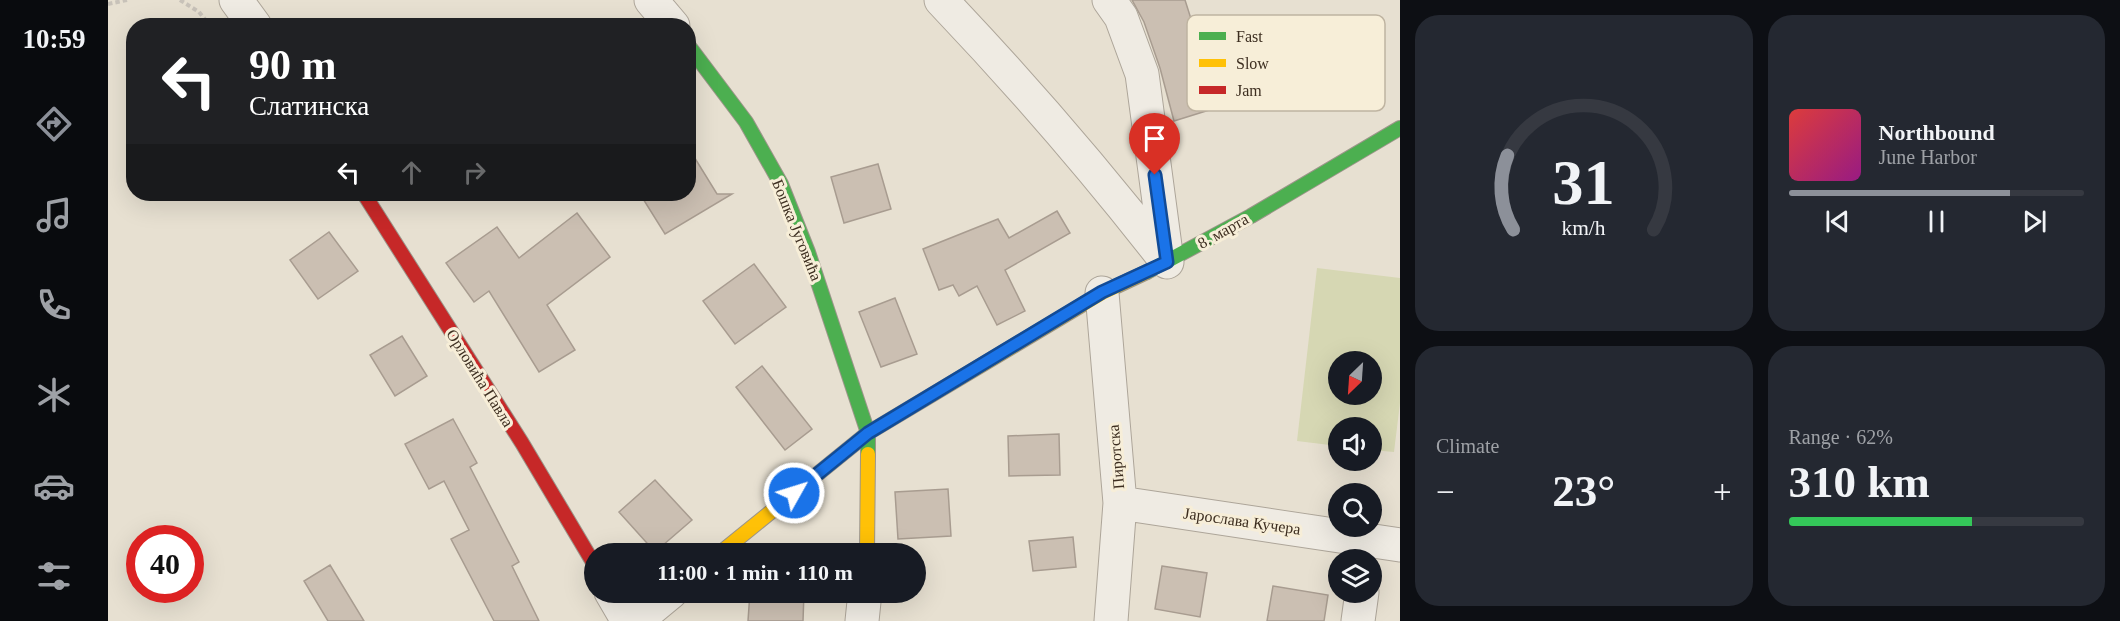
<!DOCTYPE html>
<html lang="en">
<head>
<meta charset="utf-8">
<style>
	:root { --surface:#171b24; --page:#242831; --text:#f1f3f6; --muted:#9ea1a6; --line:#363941; --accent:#8c9099 }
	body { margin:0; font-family:Georgia,serif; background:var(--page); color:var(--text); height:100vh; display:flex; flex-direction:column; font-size:22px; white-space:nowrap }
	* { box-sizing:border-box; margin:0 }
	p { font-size:20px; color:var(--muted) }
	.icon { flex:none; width:33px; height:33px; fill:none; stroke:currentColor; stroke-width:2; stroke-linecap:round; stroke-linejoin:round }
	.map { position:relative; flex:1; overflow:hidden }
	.details { display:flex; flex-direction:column; gap:15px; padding:15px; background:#0d0f14; width:720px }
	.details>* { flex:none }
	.banner { position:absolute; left:18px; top:18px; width:570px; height:183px; border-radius:24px; box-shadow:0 6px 24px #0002; background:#202124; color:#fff; overflow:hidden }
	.needle { width:39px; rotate:205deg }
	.fabs { position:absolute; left:1220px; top:351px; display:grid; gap:12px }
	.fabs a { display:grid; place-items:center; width:54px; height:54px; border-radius:50%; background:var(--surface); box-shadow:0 6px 24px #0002; font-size:30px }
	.speed { position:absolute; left:18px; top:525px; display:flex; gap:12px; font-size:30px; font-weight:700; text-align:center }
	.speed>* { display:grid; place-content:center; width:78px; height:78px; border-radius:50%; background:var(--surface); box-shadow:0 6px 24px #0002; line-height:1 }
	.speed .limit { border:9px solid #d22; background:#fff; color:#111 }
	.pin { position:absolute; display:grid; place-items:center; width:51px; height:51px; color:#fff; margin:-62px -26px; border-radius:50% 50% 50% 0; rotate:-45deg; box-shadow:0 0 6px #0007 }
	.pin .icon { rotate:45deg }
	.me { position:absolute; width:66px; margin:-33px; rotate:51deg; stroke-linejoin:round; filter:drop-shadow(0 0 4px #0008) }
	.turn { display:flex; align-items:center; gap:21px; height:126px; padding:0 24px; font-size:27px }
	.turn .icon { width:78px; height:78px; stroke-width:2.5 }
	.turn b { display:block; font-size:42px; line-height:51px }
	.lanes { display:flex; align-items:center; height:57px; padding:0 24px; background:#0003; justify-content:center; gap:30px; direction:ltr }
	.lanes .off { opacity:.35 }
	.big { font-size:45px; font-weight:700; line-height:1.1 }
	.details .tile { flex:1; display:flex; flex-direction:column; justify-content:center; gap:9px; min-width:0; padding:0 21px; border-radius:24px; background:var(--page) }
	.details .dial { align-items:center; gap:0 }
	.dial svg { height:156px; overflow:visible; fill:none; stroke:var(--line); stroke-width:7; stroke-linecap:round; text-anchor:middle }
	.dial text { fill:var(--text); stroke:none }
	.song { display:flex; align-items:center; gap:18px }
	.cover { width:72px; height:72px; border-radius:9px; background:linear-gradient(135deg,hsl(0 70% 55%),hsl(310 70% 35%)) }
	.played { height:6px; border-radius:3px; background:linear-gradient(90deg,var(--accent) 75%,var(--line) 75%) }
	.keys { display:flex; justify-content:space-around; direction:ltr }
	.heat { display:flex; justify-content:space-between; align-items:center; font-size:33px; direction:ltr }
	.charge { height:9px; border-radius:4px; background:linear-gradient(90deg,#34c759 62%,var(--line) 0) }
	.details .tiles { flex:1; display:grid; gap:15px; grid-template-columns:repeat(2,1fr) }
	.trip { position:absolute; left:476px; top:543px; width:342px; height:60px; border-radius:30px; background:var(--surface); box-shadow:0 6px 24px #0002; font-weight:700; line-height:60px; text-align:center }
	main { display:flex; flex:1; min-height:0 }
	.tabs { display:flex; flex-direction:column; width:108px; justify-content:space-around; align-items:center; background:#090b0e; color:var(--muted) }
	.tabs .icon { width:42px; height:42px }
	.tabs .current { color:var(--accent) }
	.tabs b { font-size:27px; color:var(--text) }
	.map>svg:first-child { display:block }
	.green { fill:#d6d7b3; fill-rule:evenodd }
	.building { fill:#cbbfb2; stroke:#a89c90; stroke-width:1.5 }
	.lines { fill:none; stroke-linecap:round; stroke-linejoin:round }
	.street-casing { stroke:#ada599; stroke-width:35 }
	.fast-casing { stroke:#9c958a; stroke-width:16 }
	.slow-casing { stroke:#9c958a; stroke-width:16 }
	.jam-casing { stroke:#9c958a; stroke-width:16 }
	.path { stroke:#c8c2b9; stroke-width:4; stroke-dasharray:4.5 3; stroke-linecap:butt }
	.street { stroke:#efebe3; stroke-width:33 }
	.fast { stroke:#4caf50; stroke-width:14 }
	.slow { stroke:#ffc107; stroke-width:14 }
	.jam { stroke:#c62828; stroke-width:14 }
	.route-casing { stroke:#114b97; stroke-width:15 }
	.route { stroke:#1a73e8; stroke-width:10 }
	.labels { text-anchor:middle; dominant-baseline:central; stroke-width:6; stroke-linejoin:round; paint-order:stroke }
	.street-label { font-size:16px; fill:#3d2e20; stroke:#f7eed8 }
	.key { fill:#f7eed8; stroke:#bfb4a1; stroke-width:1.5 }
	.key-label { font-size:16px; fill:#3d2e20 }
</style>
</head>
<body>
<main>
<nav class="tabs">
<b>10:59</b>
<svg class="icon current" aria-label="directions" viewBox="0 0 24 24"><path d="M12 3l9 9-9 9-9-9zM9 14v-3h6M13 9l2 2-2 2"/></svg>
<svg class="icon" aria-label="music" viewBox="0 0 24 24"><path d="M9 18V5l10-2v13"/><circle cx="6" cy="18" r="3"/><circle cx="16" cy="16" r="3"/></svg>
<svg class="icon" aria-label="phone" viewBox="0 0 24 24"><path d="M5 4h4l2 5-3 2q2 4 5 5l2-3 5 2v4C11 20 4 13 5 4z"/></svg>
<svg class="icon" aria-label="climate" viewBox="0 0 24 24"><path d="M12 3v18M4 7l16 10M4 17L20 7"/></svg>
<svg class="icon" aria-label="car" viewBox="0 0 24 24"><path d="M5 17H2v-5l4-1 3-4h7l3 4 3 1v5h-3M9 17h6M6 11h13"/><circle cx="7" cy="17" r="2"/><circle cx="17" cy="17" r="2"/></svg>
<svg class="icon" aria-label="filters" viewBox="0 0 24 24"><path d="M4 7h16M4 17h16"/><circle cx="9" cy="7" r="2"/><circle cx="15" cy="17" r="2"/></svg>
</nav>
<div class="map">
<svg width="1292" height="621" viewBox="0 0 1292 621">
	<rect width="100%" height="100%" fill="#e7e0d1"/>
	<path class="green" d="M1209,268l83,10v125l-6,49 -23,-2v-22h-33v18l-41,-5zM1230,362h33v32h-33z"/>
	<path class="building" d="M1024,0h53l34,107 -45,14 -14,-53 -16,-46z
		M580,147l29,47h15l-67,40 -25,-40h48z
		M770,164l13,45 -47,14 -13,-46z
		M949,211l13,22 -65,37 20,41 -28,14 -20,-39 -18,10 -6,-11 -14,5 -16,-41 75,-30 11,19z
		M469,213l33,44 -63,48 28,45 -36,22 -50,-81 -15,11 -28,-39 51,-36 22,31z
		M221,232l29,39 -40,28 -28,-39z
		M646,264l32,43 -51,37 -32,-43z
		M787,298l22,56 -36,13 -22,-55z
		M294,336l25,40 -32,20 -25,-41z
		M654,366l50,63 -27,21 -49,-63z
		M345,419l24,44 -7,4 49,95 -7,4 27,55h-45l-43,-82 18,-9 -25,-49 -15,8 -24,-45z
		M951,434l1,41 -51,1 -1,-40z
		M547,480l37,40 -37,32 -36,-40z
		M840,489l3,47 -53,3 -3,-47z
		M965,537l3,30 -43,4 -4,-30z
		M222,565l34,56h-36l-24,-40z
		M1054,566l45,7 -7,44 -45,-8z
		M1165,586l55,9 -4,26h-57z
		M642,592h54l-1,29h-55z"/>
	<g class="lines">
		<defs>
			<path id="street" d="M128,0l19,26
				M543,0l22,26
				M833,0c80,84 155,171 226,262
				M1001,0l12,17 21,57 25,187
				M994,293l18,210 -9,118
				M1012,503l280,42
				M503,592l17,29
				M528,621l35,-29
				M754,621l3,-29
				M1250,621l4,-29"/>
			<path id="fast" d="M580,45l58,77 35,62 27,68 60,181v21
				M1039,272l104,-56 149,-88"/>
			<path id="slow" d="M611,554l149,-121 234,-140 45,-21
				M759,554l1,-100"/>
			<path id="jam" d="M256,194l158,249 72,121"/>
		</defs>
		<use href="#street" class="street-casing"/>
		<use href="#fast" class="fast-casing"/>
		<use href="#slow" class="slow-casing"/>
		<use href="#jam" class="jam-casing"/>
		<path class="path" d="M72,0l19,12 9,11
			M0,4l19,-4"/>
		<use href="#street" class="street"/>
		<use href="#fast" class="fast"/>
		<use href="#slow" class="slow"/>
		<use href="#jam" class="jam"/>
	</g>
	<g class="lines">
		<defs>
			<path id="route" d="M686,493l74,-60 234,-141 65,-30 -12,-87"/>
		</defs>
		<use href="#route" class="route-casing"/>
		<use href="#route" class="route"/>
	</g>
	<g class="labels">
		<g class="street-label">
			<text transform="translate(689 230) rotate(68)">Бошка Југовића</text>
			<text transform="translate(1115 231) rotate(-29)">8. марта</text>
			<text transform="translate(372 378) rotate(58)">Орловића Павла</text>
			<text transform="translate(1008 457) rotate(-95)">Пиротска</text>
			<text transform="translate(1134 521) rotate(8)">Јарослава Кучера</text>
		</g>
	</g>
	<rect x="1079" y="15" width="198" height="96" rx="9" class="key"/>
	<rect x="1091" y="32" width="27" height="8" fill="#4caf50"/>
	<rect x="1091" y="59" width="27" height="8" fill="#ffc107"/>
	<rect x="1091" y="86" width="27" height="8" fill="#c62828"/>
	<g class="key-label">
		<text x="1128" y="42">Fast</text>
		<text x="1128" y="69">Slow</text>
		<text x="1128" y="96">Jam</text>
	</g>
</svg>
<div class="fabs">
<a><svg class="needle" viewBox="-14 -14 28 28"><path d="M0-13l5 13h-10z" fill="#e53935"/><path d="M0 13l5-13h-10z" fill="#9ea1a6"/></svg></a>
<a><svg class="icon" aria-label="sound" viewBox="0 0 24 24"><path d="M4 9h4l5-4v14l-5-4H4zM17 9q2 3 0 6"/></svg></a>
<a><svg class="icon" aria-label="search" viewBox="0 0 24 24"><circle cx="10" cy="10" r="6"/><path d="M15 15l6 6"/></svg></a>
<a><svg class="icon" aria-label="layers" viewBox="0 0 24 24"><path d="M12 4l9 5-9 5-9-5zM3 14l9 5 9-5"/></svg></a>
</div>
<div class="speed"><div class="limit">40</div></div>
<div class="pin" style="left:1047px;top:175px;background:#d93025"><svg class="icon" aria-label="arrive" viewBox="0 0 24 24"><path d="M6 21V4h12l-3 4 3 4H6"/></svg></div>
<svg class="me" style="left:686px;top:493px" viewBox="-20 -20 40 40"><circle r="17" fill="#1a73e8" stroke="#fff" stroke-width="3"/><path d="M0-11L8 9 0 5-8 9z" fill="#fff"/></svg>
<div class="trip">11:00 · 1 min · 110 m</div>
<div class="banner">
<div class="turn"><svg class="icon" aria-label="left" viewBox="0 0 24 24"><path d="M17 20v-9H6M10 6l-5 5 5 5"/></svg><div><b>90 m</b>Слатинска</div></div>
<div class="lanes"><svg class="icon" aria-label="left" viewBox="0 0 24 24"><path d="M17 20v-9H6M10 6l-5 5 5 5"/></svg><svg class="icon off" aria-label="ahead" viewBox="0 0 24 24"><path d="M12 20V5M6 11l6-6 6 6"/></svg><svg class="icon off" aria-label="right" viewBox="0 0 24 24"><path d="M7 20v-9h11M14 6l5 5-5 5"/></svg></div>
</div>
</div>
<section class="details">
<div class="tiles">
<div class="tile dial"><svg viewBox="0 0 100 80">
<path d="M14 69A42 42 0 1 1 86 69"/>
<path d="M14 69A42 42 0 0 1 11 31" stroke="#8c9099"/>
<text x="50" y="56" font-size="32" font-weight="700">31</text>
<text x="50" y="72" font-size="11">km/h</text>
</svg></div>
<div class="tile">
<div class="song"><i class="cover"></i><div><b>Northbound</b><p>June Harbor</p></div></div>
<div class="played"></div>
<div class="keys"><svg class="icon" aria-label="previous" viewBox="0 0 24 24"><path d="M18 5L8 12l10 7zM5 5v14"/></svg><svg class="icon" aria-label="pause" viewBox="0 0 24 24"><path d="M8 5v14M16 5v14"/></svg><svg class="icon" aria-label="next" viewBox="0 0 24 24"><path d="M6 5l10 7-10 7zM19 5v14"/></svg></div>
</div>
<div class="tile"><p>Climate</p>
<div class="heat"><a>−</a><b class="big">23°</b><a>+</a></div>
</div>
<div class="tile"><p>Range · 62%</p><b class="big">310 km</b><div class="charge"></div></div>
</div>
</section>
</main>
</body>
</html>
